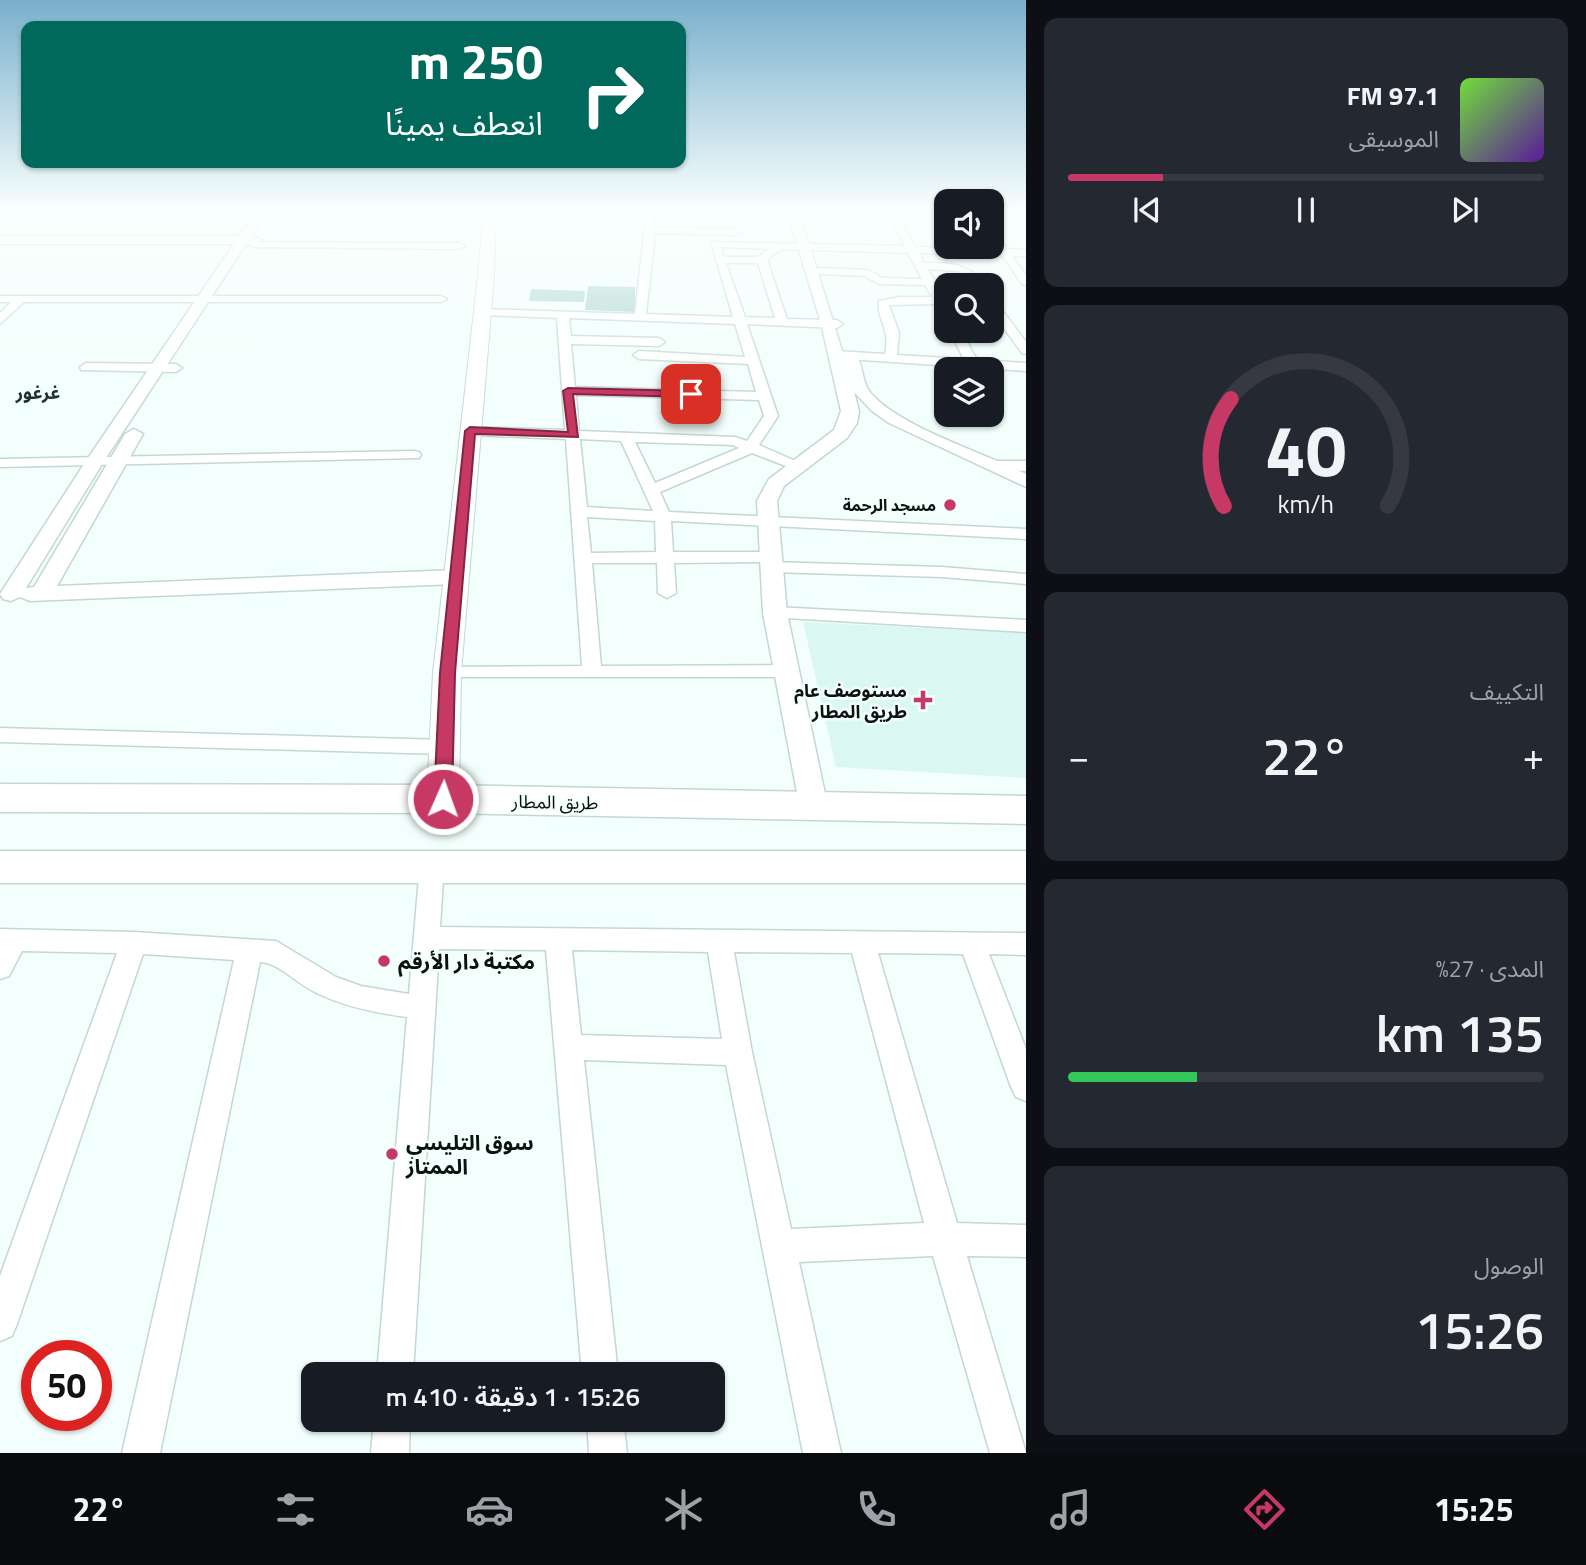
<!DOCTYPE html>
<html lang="ar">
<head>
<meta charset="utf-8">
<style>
	:root { --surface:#171b24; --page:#242831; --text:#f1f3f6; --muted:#9ea1a6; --line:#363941; --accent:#c73965 }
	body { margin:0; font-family:"Titillium Web","Noto Sans Arabic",sans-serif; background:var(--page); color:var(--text); direction:rtl; height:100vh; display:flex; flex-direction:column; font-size:26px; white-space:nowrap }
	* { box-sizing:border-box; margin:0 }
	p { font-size:23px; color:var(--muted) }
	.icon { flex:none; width:38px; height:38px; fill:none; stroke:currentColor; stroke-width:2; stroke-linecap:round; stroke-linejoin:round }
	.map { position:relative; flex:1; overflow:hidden; direction:ltr }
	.drawer { display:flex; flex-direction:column; gap:18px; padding:18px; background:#0d0f14; width:560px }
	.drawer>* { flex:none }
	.top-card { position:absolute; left:21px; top:21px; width:665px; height:147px; border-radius:14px; box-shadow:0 2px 5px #0004; direction:rtl; background:#00695c; color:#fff; overflow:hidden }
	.controls { position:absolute; left:934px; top:189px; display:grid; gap:14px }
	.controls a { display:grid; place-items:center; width:70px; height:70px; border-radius:14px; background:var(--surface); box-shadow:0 2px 5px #0004; font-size:35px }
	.speed { position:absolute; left:21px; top:1340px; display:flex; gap:14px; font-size:35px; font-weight:700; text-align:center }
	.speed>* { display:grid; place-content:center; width:91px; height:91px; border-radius:50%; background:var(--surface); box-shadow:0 2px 5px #0004; line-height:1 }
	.speed .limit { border:10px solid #d22; background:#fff; color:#111 }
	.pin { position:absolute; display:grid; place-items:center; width:60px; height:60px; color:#fff; margin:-30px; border-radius:14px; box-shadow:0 4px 10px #0006 }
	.me { position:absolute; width:77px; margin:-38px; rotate:2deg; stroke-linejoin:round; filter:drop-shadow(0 0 5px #0008) }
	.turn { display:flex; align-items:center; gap:24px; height:147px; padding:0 28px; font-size:32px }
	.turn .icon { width:91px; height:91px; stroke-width:2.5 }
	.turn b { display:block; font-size:49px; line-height:60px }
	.big { font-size:52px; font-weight:600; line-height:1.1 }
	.drawer .widget { flex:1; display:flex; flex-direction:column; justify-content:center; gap:10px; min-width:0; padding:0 24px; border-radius:14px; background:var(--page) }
	.drawer .dial { align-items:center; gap:0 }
	.dial svg { height:182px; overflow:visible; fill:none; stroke:var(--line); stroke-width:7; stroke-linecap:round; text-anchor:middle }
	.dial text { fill:var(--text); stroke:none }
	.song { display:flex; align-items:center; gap:21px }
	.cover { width:84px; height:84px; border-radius:10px; background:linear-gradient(135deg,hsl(100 70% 55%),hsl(270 70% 35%)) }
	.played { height:7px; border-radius:4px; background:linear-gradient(90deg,var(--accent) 20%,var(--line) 20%) }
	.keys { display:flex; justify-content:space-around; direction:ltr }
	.heat { display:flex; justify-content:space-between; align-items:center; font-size:38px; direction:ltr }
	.charge { height:10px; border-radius:5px; background:linear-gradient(90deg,#34c759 27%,var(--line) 0) }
	.trip { position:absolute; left:301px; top:1362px; width:424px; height:70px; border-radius:14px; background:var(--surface); box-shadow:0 2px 5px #0004; font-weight:600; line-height:70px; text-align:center; direction:rtl }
	.menu { display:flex; height:112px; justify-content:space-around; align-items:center; background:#090b0e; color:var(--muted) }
	.menu .icon { width:49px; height:49px }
	.menu .on { color:var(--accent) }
	.menu b { font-size:32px; color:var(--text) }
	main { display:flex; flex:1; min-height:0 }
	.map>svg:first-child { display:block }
	.built { fill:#daf8f1 }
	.green { fill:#a7d2c9 }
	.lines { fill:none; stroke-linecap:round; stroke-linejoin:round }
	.minor-casing { stroke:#c3d7d3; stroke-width:3 }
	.tertiary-casing { stroke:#c3d7d3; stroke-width:3 }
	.secondary-casing { stroke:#c3d7d3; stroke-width:2 }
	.trunk-casing { stroke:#c3d7d3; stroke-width:3 }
	.minor { fill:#fff; fill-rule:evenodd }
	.tertiary { fill:#fff; fill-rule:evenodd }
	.secondary { fill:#fff; fill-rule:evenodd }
	.trunk { fill:#fff; fill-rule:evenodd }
	.route { fill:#c73965; stroke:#812542; stroke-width:2 }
	.poi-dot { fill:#c73965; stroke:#f2fffc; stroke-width:2.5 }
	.labels { text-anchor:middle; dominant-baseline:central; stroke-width:5; stroke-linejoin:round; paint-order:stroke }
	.far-poi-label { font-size:16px; font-weight:bold; fill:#0b1210; stroke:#f2fffc; text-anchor:end }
	.far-quarter-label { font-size:18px; font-weight:bold; fill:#20302c; stroke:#f2fffc }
	.poi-label { font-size:18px; font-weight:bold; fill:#0b1210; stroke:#f2fffc; text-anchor:end }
	.street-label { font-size:18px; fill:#0b1210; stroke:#f2fffc }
	.near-poi-label { font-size:21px; font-weight:bold; fill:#0b1210; stroke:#f2fffc; text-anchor:start }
</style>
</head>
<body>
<main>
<section class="drawer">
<div class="widget">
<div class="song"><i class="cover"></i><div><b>97.1 FM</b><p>الموسيقى</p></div></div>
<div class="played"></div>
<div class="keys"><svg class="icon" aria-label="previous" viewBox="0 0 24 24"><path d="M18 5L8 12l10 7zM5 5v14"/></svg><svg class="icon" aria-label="pause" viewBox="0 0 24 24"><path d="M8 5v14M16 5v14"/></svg><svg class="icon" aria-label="next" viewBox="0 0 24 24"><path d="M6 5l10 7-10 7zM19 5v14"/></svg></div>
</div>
<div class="widget dial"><svg viewBox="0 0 100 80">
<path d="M14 69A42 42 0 1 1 86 69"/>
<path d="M14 69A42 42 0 0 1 17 22" stroke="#c73965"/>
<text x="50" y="56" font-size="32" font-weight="700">40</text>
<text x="50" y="72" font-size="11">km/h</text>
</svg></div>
<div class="widget"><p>التكييف</p>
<div class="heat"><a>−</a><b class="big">22°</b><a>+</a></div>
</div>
<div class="widget"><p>المدى · 27%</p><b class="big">135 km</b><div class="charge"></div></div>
<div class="widget"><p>الوصول</p><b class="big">15:26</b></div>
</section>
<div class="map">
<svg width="1026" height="1453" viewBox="0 0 1026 1453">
	<rect width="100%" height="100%" fill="#f2fffc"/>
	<path class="built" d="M803,622l223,11v145l-190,-11z"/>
	<path class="green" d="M588,286l47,1v25l-50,-2z
		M531,289l54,2 -1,11 -55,-1z"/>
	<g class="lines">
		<defs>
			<path id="minor" d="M486,208l316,6 5,3 -5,3 -148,-4 1,11 80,2 5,3 -5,3 -80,-2 -9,81 87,3 -22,-75 194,4 -19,-38h8l21,39 82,2 -5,-7v-10l16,17 18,1v6h-14l14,19v10l-4,-1 -20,-29 -83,-2 5,10c26,0 45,0 61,22h-10l-17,-14 -30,-2 19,36v14l-4,-1 -8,-14 -46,1 10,28 -2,22 67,4 -15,-28h12l16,29 49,3v8l-193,-13v-6l4,-1 48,3c6,-26 -9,-35 -6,-53l21,-4h32l-7,-12 -46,-1 -14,-8 -46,-2 -5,-3 5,-3 49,2 14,8 40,1 -14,-26 -127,-4 -12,9 -1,5 19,56 50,1 6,4 -6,4 -90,-4 31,92 -19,29 50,22 -8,5 -5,-2 -44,-17 -92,39 9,20 357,17v10l-355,-18 2,31h96l9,5 -8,5 172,5 84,7v10l-84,-7 -172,-5 -9,-5 8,-5 -95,1 2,30 -9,5 -9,-5 -1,-30h-65l9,103 187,-1 7,2 3,4 -3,4 -7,2h-348l-3,-4 3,-4 7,-2 135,-1 -16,-227 -96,-4 -7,-4 7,-4 95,3 -8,-112 -75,-3 -6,-3 6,-3 153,5 11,-98 -156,-4zM721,247l47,2 -9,8h-35zM726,263h32l17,55 -30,-1zM569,318l166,6 10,33 -106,-6 -6,4 6,4 109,5 8,28 -181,-5 -4,-43 88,2 6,-4 -6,-4 -88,-2zM576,395l183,5 5,16 -17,25 -12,-4 -156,-6zM580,439l41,2 32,70 -66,-4zM635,442l98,3 6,3 -84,35zM587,517l68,4 1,31 -65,1z
				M794,208h60l-9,5 -46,-2z
				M924,208h23v5z
				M255,242l205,1 5,3 -5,3 -209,-2 -1,-2z
				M0,296h441l6,3 -6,3h-417l-24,22v-11l11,-11h-11z
				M992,301l4,1 30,40v12l-4,-1 -30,-41z
				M86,363l90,1 6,4 -6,4 -95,-2 -1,-3z
				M414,451l5,1 2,3 -2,3 -419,9v-8z
				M998,461h28v10l-33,-2 -3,-3 3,-3z
				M775,607l251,13v12l-258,-15 -2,-4 2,-4z
				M0,728l445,12 8,2 3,5 -3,5 -8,2 -445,-12z
				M432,856l9,2 3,7 -4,62 586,6v22l-37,-1 37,95v52l-10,-4 -5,-10 -48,-133 -85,-1 79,270 69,2v32l-59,-1 59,197h-36l-57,-197 -134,6 42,191h-38l-77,-388 -142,-5 34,314h-36l-36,-424 -107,-1 -26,425h-36l30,-357c-31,-4 -62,-10 -90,-24 -19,-8 -37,-30 -57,-31l-100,491h-38l112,-493 -91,-6 -126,370 -5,12 -12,5v-65l117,-323 -95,-2 -13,25 -9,3v-50l134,3 142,9 60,36 25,9 48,8 11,-129 3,-7zM572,950l136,2 14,87 -141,-4zM734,952l118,1 72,270 -133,6 -39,-177z
				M374,1419h36l-1,34h-38z
				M587,1419h36l4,34h-38z"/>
			<path id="tertiary" d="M258,208h12l-19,28 11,4 -6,4h-10l-142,217 -78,127 8,-1 91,-153 9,-5 9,5 -86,152 399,-16 8,2 3,5 -3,5 -8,2 -426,17 -10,-4 -9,4 -8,-2 -3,-5 86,-133 148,-217h-234v-8h239z
				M786,208h12l46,149 13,-1c6,10 5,25 12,35 27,35 116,62 157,83v13l-137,-64 -17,-12 -18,-19 5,19 -2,12 -10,15 -63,48 -7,15 10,112 41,195 -4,7 -10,3 -10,-3 -4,-7 -37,-195 -6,-112 12,-22 65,-49 7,-19 -20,-88z"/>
			<path id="secondary" d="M484,208h12l-2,68 -33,397 -2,126 -5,8 -11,4 -11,-4 -5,-8 6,-126 45,-397z"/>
			<path id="trunk" d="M0,784l443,1 583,11v28l-583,-11 -443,-1z
				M0,851h1026v32h-1026z"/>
		</defs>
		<use href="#minor" class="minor-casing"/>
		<use href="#tertiary" class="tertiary-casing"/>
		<use href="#secondary" class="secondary-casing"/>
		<use href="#trunk" class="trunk-casing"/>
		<use href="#minor" class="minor"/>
		<use href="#tertiary" class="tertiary"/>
		<use href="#secondary" class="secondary"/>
		<use href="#trunk" class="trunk"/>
	</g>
	<linearGradient id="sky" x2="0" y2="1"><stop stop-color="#79b0cb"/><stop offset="0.51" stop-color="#f9fffe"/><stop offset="1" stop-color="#f9fffe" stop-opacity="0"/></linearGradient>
	<rect width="1026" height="411" fill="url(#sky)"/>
	<path class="route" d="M568,388l123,3 5,3 -5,3 -118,-3 5,43 -103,-3 -20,239 -3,126 -9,7 -6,-2 -3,-5 6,-126 25,-242 5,-4 98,5 -5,-41z"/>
	<g class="poi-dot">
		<circle cx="950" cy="505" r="7"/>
		<path d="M919.5 689.5h7v7h7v7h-7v7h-7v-7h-7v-7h7z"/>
		<circle cx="384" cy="961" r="7"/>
		<circle cx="392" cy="1154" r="7"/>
	</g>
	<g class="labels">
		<g class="far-poi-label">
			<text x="936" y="505">مسجد الرحمة</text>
		</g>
		<g class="far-quarter-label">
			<text x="38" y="392">غرغور</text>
		</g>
		<g class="poi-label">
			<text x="907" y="690">مستوصف عام<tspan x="907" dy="21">طريق المطار</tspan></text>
		</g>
		<g class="street-label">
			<text transform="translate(555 802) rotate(1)">طريق المطار</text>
		</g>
		<g class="near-poi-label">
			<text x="398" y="961">مكتبة دار الأرقم</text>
			<text x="406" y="1142">سوق التليسي<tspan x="406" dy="24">الممتاز</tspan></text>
		</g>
	</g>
</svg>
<div class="controls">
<a><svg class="icon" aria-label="sound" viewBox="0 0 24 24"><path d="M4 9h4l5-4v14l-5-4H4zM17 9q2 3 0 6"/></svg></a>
<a><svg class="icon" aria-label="search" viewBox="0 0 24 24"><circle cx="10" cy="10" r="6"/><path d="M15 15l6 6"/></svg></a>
<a><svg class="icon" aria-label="layers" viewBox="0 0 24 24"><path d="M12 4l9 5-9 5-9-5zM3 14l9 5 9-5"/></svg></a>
</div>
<div class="speed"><div class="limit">50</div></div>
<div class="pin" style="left:691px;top:394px;background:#d93025"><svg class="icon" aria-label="arrive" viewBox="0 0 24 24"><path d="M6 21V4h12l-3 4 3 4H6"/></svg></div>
<svg class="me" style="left:443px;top:799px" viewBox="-20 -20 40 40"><circle r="17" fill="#c73965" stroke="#fff" stroke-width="3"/><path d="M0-11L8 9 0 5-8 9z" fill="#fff"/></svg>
<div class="trip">15:26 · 1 دقيقة · 410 m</div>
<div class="top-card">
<div class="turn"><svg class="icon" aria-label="right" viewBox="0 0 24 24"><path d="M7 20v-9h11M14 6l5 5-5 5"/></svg><div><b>250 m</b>انعطف يمينًا</div></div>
</div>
</div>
</main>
<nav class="menu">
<b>15:25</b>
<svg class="icon on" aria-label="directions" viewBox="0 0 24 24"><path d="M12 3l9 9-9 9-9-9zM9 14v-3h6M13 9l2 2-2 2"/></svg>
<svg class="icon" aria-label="music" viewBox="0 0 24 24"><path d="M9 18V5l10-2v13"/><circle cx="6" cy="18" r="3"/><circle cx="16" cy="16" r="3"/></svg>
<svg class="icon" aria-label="phone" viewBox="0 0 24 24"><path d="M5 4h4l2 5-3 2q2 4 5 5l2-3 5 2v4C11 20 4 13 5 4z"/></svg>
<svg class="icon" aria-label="climate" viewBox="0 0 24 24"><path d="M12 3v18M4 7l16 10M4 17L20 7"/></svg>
<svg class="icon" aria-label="car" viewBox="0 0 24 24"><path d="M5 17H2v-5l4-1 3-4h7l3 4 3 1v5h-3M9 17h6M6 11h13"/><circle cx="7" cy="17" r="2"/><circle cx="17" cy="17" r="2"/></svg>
<svg class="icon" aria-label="filters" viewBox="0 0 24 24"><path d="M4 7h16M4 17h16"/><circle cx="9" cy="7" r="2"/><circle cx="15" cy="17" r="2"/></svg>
<b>22°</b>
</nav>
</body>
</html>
